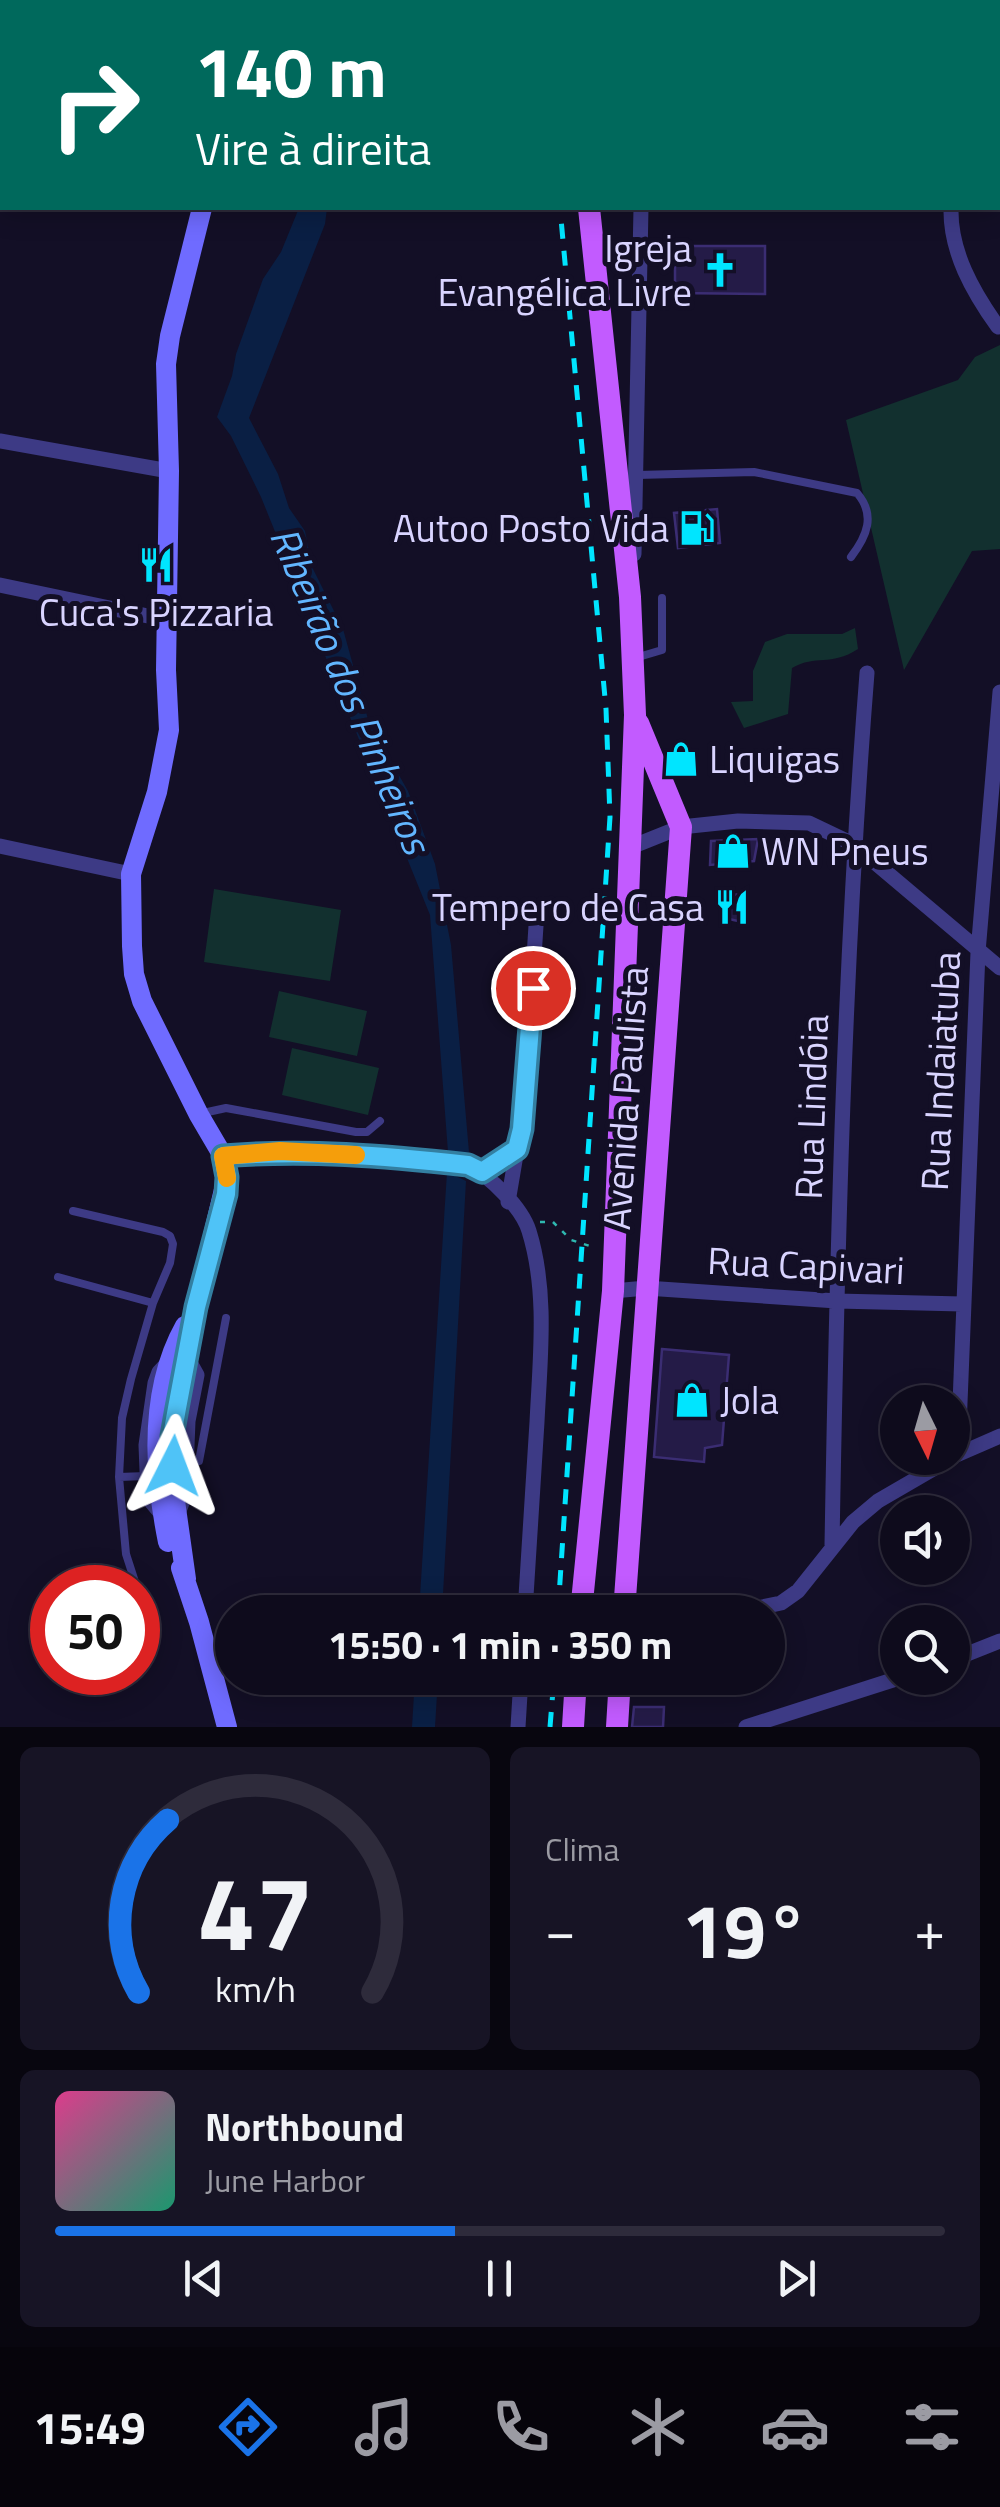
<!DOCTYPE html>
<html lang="pt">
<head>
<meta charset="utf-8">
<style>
	:root { --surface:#0e0b1c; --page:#171425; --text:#f1f3f6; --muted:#9b9ba3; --line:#2e2b3b; --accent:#1a73e8 }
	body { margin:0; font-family:"Titillium Web",sans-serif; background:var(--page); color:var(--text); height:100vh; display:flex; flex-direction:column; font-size:38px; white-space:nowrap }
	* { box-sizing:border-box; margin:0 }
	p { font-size:32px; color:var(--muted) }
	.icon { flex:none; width:55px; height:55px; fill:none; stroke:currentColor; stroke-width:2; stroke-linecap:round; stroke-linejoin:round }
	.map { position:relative; height:1727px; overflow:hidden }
	.panel { display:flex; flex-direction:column; gap:20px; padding:20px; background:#08060f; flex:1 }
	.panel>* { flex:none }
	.banner { position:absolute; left:0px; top:0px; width:1000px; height:210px; box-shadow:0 5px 25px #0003,0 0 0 2px var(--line); background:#00695c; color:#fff; overflow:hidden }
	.needle { width:65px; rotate:175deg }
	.fabs { position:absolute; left:880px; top:1385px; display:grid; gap:20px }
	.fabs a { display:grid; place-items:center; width:90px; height:90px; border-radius:50%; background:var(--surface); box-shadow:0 5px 25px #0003,0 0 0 2px var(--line); font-size:50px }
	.speed { position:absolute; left:30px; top:1565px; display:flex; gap:20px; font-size:50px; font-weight:700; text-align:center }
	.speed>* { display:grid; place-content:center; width:130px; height:130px; border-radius:50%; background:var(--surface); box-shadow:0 5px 25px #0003,0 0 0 2px var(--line); line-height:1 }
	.speed .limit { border:15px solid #d22; background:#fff; color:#111 }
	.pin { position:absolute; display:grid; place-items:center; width:85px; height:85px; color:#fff; margin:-42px; border:5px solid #fff; border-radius:50%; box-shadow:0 2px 10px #0007 }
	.me { position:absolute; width:110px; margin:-55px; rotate:3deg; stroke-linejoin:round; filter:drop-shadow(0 0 8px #0008) }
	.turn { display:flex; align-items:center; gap:35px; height:210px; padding:0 30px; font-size:45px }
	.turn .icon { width:130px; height:130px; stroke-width:2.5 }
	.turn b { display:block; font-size:70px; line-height:85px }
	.big { font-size:75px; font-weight:700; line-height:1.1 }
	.panel .widget { flex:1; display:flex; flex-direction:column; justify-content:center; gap:15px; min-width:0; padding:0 35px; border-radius:15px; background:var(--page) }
	.panel .dial { align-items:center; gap:0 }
	.dial svg { height:260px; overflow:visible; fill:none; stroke:var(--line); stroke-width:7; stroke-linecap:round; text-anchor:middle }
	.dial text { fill:var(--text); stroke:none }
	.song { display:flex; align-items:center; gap:30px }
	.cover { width:120px; height:120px; border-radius:15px; background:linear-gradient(135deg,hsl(330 70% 55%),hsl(160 70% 35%)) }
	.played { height:10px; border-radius:5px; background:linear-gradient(90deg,var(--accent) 45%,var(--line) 45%) }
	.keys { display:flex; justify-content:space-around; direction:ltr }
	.heat { display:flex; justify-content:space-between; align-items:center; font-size:55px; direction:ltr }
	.panel .tiles { flex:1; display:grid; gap:20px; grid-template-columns:1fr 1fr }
	.widget:last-child { grid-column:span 2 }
	.trip { position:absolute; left:215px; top:1595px; width:570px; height:100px; border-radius:50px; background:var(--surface); box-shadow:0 5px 25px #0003,0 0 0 2px var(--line); font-weight:700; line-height:100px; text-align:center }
	.dock { display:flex; height:160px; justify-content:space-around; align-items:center; background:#06040b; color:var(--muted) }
	.dock .icon { width:70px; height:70px }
	.dock .current { color:var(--accent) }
	.dock b { font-size:45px; color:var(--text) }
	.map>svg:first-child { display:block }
	.green { fill:#12302f }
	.water { fill:#0a1f44 }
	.building { fill:#241b47; stroke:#3b2d73; stroke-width:2.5 }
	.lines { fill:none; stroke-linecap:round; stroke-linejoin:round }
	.path { stroke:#2fb8b0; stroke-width:2.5; stroke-dasharray:5 8; stroke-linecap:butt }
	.service { stroke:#3d3a85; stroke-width:8 }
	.minor { stroke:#3d3a85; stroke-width:15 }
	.secondary { stroke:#6f6bff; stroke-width:20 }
	.primary { stroke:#c25bff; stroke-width:22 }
	.rail { stroke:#00e5ff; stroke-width:5; stroke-dasharray:15 12; stroke-linecap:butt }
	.route-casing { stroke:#337fa1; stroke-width:25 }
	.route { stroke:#4fc3f7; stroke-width:18 }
	.slow { stroke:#f59e0b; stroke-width:18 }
	.labels { text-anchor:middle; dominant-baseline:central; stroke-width:10; stroke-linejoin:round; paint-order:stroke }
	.poi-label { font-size:38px; fill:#d9d4ff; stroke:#130f26; text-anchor:end }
	.street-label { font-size:38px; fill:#d9d4ff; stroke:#130f26 }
	.water-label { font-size:40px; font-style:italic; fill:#62b6ff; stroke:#130f26 }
</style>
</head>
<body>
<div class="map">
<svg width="1000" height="1727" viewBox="0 0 1000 1727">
	<rect width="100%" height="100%" fill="#130f26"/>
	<path class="green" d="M1000,345v204l-28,2 -68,119 -58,-250 112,-40 17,-23z
		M855,628l3,21c-28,18 -42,5 -66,19l-4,46 -44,14 -13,-26 22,-1v-30l12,-29 22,-8h55z
		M214,889l127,21 -11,71 -126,-19z
		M279,991l88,20 -10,45 -88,-19z
		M292,1048l87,20 -11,47 -86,-20z"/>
	<path class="water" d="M299,208h28l-2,16 -76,194 29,56 11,34 16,23 7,36 31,62 26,94 39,68 27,73 16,81 18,207h-21l-18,-237 -169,-418 -30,-61 -14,-19 15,-41 4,-22 27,-75 18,-27z
		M447,1172l19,9 -24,431h-23z
		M415,1678h23l-3,49h-23z"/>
	<path class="building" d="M675,246h90v48l-90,-1z
		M717,509l3,34 -42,5 -4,-35z
		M758,839l-4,22 -44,4 1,-24z
		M723,894l19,1 -4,26 -14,-3z
		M662,1349l67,6 -7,90 -17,3 -1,14 -50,-5z
		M634,1707h30l-1,20h-31z"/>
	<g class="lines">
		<path class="path" d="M540,1222h13l18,18 22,7"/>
		<path class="service" d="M637,475l117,-3 103,21c19,22 10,43 -6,64
			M635,658l27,-8v-52
			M203,1113l23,-5 130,24h11l13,-11
			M73,1211l90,21 7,4 3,8 -3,19 -17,40 -22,76 -9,39 -3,59
			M58,1277l95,26
			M199,1461l27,-143
			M137,1588l-11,-34 -7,-77 27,-1
			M138,1588l7,21"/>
		<path class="minor" d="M50,0v2
			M647,2v-2
			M0,129h2
			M951,208c-1,44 22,84 47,119
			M0,441l169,30
			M634,554l7,-346
			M0,585l167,35
			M0,846l131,28
			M631,847l50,-20 57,-6 71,2 44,21 147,124
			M223,1156l57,-5 188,14c22,11 54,43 61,66 19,61 11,128 8,191 -4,63 -8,127 -12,190
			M483,1172l34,-23 6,-20 14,-219
			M508,1202l9,-53
			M613,1291l33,-3 191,13 125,3
			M173,1357l15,2 9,16 -9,46 -3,74 -8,21h-14l-15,-18 -2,-53 9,-62 4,-11z
			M958,1453l20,-501 22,-260
			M952,1457l48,-21
			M832,1545c5,-291 12,-582 35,-872
			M587,1612l37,-10 124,8 33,-7 17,-12 55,-69 25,-21 74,-43
			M952,1660l48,-19
			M518,1727l3,-49
			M746,1727l153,-49"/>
		<path class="secondary" d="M251,2v-2
			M168,1542c-14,-69 -19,-152 17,-216
			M181,1568l18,54 28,105
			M186,1579l-11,-78 -2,-65 23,-129 31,-130 -4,-21 -24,-41 -57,-114 -8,-27 -2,-28 -1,-72 26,-82 12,-62 -3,-60 3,-199 -3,-107 4,-28 32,-128"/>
		<path class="primary" d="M568,0v2
			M581,1612l32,-321 22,-576 -5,-118 -41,-389
			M624,1612l57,-785 -43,-104
			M573,1727l3,-49
			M617,1727l3,-49"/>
		<path class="rail" d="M541,0v2
			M558,1612l52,-795 -4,-108 -46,-501
			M550,1727l4,-49"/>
	</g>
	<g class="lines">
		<defs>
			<path id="route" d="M173,1466l-1,-30 5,-28 19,-101 30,-113 1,-17 -4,-21c82,-7 163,0 245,9l14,7 35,-23 5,-20 11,-141"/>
		</defs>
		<use href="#route" class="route-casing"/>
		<use href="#route" class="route"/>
		<path class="slow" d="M227,1178l-4,-22 57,-5 76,4"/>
	</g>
	<defs>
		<symbol id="church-bare" viewBox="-9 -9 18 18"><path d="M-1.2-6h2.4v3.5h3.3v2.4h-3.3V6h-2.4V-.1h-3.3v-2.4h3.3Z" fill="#00e5ff" stroke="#130f26" stroke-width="2.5" paint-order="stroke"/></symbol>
		<symbol id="fuel-bare" viewBox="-9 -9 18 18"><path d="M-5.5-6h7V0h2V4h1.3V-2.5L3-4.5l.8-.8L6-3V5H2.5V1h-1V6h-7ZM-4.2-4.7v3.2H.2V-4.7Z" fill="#00e5ff" stroke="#130f26" stroke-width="2.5" paint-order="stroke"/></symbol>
		<symbol id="restaurant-bare" viewBox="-9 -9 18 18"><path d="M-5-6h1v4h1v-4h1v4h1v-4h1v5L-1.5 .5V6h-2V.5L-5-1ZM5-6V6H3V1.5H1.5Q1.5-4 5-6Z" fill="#00e5ff" stroke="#130f26" stroke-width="2.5" paint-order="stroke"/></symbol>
		<symbol id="shop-bare" viewBox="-9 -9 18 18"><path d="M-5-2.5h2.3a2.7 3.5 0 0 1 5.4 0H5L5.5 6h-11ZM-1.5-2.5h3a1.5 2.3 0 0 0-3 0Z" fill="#00e5ff" stroke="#130f26" stroke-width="2.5" paint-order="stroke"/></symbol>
	</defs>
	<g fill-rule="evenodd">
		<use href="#church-bare" x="695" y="245" width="50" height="50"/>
		<use href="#fuel-bare" x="672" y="503" width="50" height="50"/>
		<use href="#restaurant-bare" x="131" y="540" width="50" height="50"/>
		<use href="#shop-bare" x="656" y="734" width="50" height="50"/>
		<use href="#shop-bare" x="708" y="826" width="50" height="50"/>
		<use href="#restaurant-bare" x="707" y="882" width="50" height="50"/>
		<use href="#shop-bare" x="667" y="1375" width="50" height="50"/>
	</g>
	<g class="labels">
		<g class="poi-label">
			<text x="692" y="248">Igreja<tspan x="692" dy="44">Evangélica Livre</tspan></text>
			<text x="669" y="528">Autoo Posto Vida</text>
			<text x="156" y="612" text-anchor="middle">Cuca's Pizzaria</text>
			<text x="709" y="759" text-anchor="start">Liquigas</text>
			<text x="761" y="851" text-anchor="start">WN Pneus</text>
			<text x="704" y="907">Tempero de Casa</text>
			<text x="720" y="1400" text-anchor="start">Jola</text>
		</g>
		<g class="street-label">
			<text transform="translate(940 1071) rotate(-87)">Rua Indaiatuba</text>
			<text transform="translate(625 1098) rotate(-86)">Avenida Paulista</text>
			<text transform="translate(811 1107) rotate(-88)">Rua Lindóia</text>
			<text transform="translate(806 1265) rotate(3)">Rua Capivari</text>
		</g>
		<g class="water-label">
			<text transform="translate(351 690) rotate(67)">Ribeirão dos Pinheiros</text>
		</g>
	</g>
</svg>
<div class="fabs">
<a><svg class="needle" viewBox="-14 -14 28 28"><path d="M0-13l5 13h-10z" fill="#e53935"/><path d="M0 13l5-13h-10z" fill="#9b9ba3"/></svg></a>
<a><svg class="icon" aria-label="sound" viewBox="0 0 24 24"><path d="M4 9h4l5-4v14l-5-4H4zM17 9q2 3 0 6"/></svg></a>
<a><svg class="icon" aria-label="search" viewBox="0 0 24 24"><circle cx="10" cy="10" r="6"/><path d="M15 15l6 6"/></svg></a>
</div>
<div class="speed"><div class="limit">50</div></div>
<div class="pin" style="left:533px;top:988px;background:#d93025"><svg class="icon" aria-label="arrive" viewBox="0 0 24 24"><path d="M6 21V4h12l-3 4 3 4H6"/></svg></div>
<svg class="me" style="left:173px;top:1466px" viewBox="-20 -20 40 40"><path d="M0-17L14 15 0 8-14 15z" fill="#4fc3f7" stroke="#fff" stroke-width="4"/></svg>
<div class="trip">15:50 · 1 min · 350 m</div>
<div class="banner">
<div class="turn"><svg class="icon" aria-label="right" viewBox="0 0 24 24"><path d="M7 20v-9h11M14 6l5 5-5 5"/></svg><div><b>140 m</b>Vire à direita</div></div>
</div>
</div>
<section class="panel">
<div class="tiles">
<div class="widget dial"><svg viewBox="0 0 100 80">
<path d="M14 69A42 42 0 1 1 86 69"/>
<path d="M14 69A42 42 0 0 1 23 16" stroke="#1a73e8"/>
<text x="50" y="56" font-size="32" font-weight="700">47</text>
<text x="50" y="72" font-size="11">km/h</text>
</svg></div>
<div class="widget"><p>Clima</p>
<div class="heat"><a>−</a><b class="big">19°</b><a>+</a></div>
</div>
<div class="widget">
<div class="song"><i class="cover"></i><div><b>Northbound</b><p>June Harbor</p></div></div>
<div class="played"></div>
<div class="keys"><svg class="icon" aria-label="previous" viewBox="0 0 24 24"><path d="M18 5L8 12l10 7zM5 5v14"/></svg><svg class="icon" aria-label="pause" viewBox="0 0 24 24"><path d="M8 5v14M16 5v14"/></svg><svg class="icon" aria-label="next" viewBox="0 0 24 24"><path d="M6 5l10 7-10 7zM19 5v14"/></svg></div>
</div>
</div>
</section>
<nav class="dock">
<b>15:49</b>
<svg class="icon current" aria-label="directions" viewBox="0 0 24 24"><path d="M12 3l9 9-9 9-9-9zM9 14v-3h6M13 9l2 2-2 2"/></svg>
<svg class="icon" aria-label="music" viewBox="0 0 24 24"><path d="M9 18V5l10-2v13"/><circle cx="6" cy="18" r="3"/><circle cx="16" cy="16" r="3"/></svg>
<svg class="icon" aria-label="phone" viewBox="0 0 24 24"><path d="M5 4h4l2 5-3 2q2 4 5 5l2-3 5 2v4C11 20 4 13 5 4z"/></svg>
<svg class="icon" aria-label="climate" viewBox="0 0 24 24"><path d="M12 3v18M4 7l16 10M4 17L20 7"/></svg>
<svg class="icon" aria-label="car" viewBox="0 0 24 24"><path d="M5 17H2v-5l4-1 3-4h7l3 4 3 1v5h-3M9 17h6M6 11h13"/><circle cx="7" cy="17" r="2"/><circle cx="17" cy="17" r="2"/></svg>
<svg class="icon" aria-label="filters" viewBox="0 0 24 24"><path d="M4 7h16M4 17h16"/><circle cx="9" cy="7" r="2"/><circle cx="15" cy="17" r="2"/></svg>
</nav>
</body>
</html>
